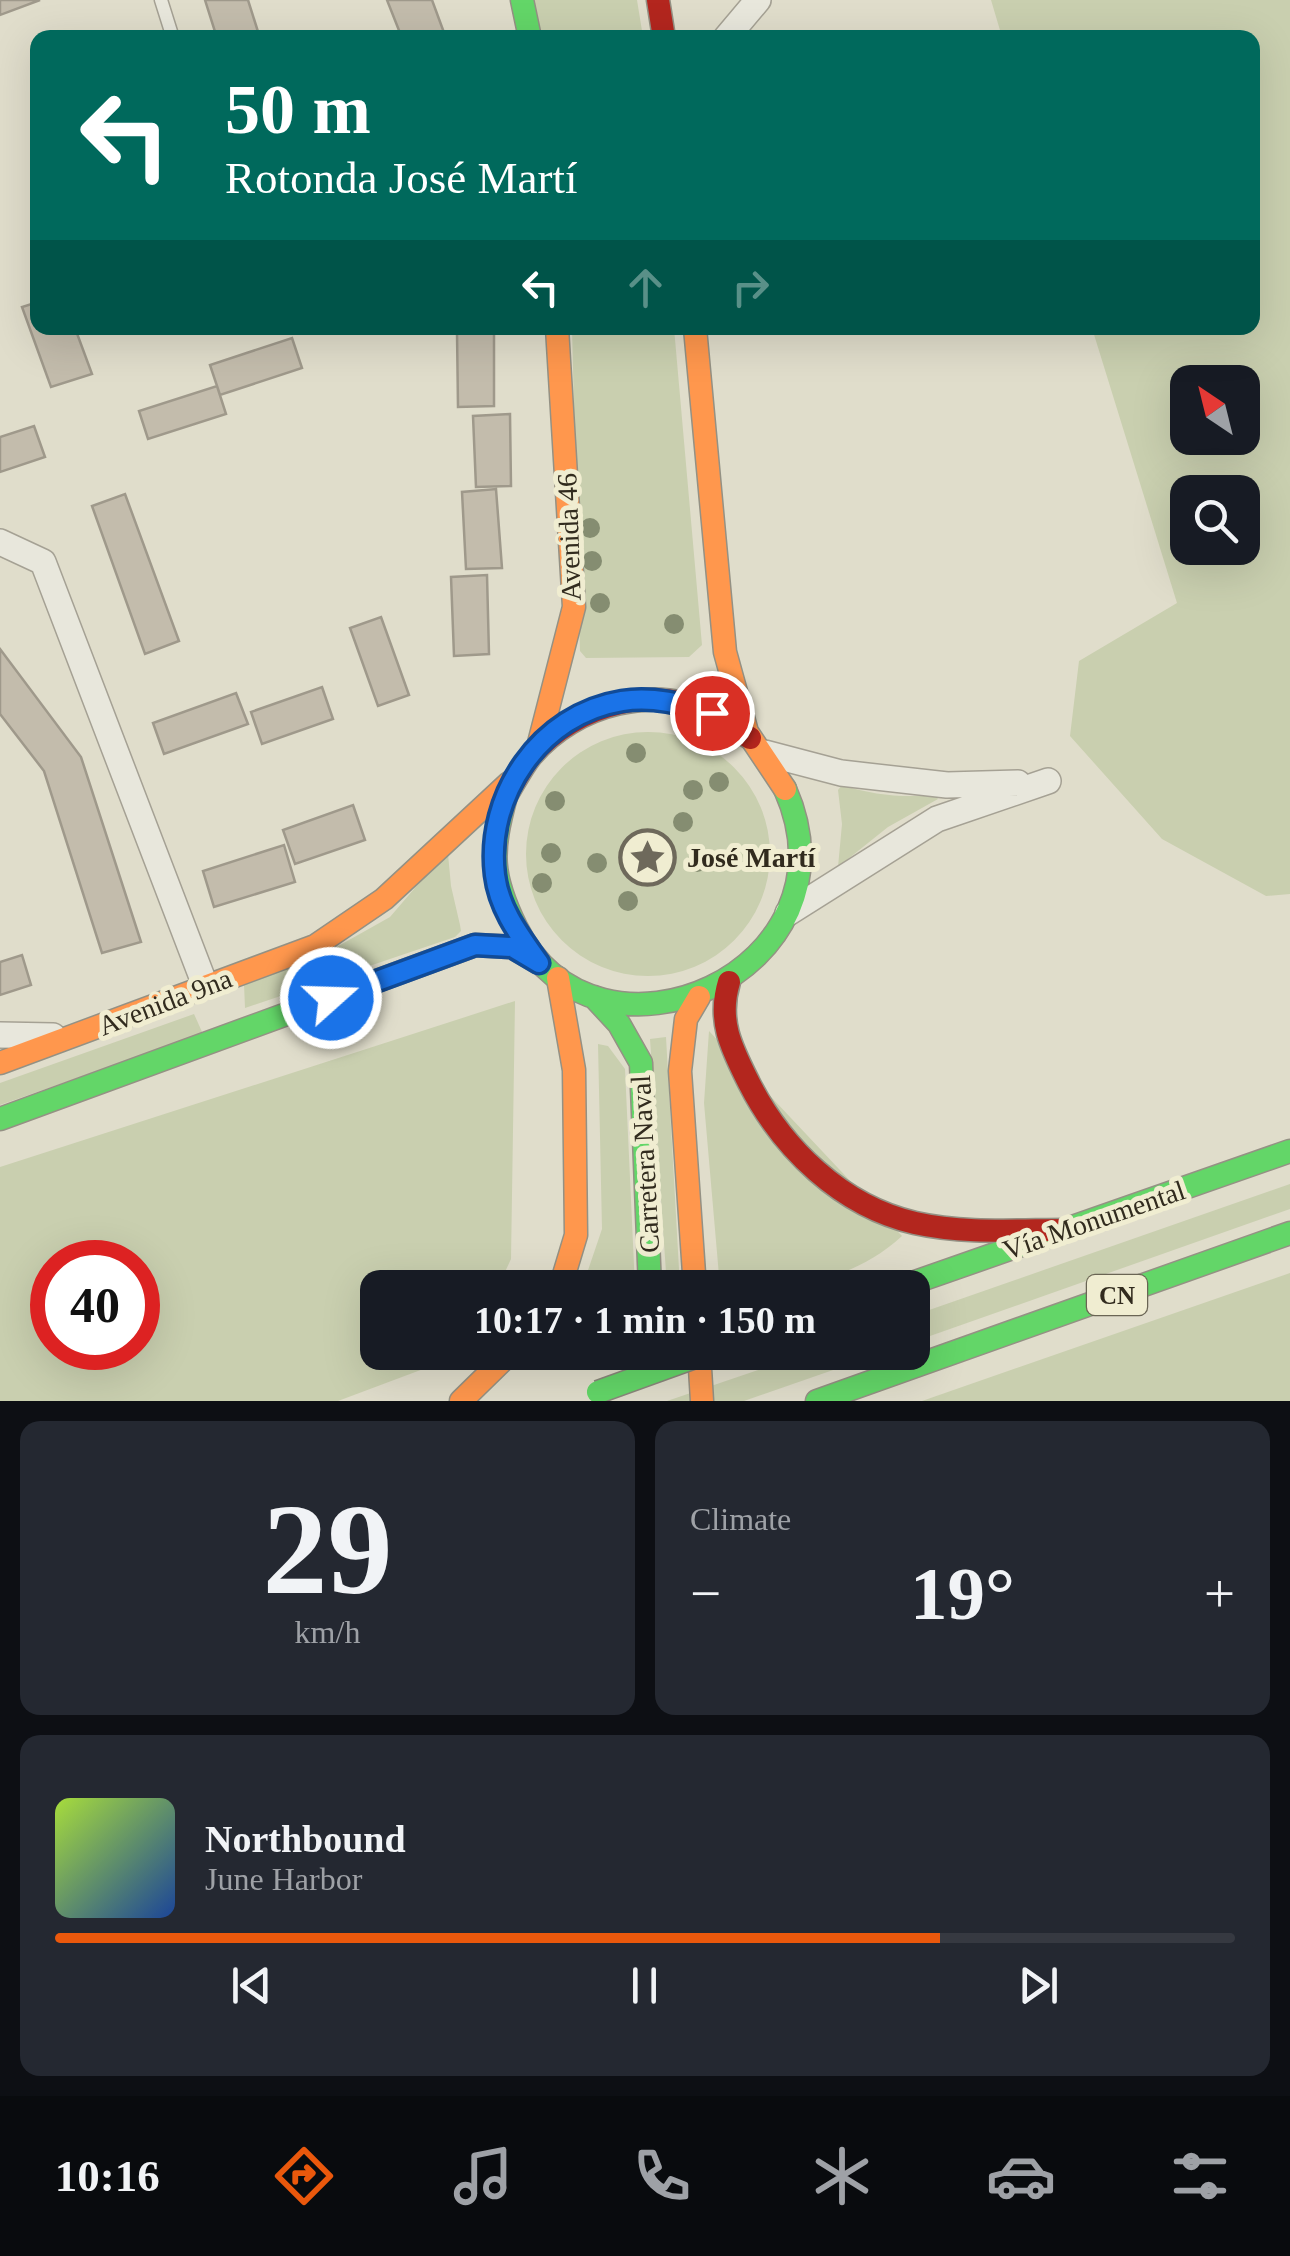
<!DOCTYPE html>
<html lang="en">
<head>
<meta charset="utf-8">
<style>
	:root { --surface:#171b24; --page:#242831; --text:#f1f3f6; --muted:#9ea1a6; --line:#363941; --accent:#ea580c }
	body { margin:0; font-family:"Times New Roman",serif; background:var(--page); color:var(--text); height:100vh; display:flex; flex-direction:column; font-size:38px; white-space:nowrap }
	* { box-sizing:border-box; margin:0 }
	p { font-size:32px; color:var(--muted) }
	.icon { flex:none; width:55px; height:55px; fill:none; stroke:currentColor; stroke-width:2; stroke-linecap:round; stroke-linejoin:round }
	.map { position:relative; height:1401px; overflow:hidden }
	.sheet { display:flex; flex-direction:column; gap:20px; padding:20px; background:#0d0f14; flex:1 }
	.sheet>* { flex:none }
	.guide { position:absolute; left:30px; top:30px; width:1230px; height:305px; border-radius:20px; box-shadow:0 10px 40px #0002; background:#00695c; color:#fff; overflow:hidden }
	.needle { width:65px; rotate:325deg }
	.tools { position:absolute; left:1170px; top:365px; display:grid; gap:20px }
	.tools a { display:grid; place-items:center; width:90px; height:90px; border-radius:20px; background:var(--surface); box-shadow:0 10px 40px #0002; font-size:50px }
	.speed { position:absolute; left:30px; top:1240px; display:flex; gap:20px; font-size:50px; font-weight:700; text-align:center }
	.speed>* { display:grid; place-content:center; width:130px; height:130px; border-radius:50%; background:var(--surface); box-shadow:0 10px 40px #0002; line-height:1 }
	.speed .limit { border:15px solid #d22; background:#fff; color:#111 }
	.pin { position:absolute; display:grid; place-items:center; width:85px; height:85px; color:#fff; margin:-42px; border:5px solid #fff; border-radius:50%; box-shadow:0 2px 10px #0007 }
	.me { position:absolute; width:110px; margin:-55px; rotate:70deg; stroke-linejoin:round; filter:drop-shadow(0 0 8px #0008) }
	.turn { display:flex; align-items:center; gap:35px; height:210px; padding:0 30px; font-size:45px }
	.turn .icon { width:130px; height:130px; stroke-width:2.5 }
	.turn b { display:block; font-size:70px; line-height:85px }
	.lanes { display:flex; align-items:center; height:95px; padding:0 30px; background:#0003; justify-content:center; gap:50px; direction:ltr }
	.lanes .off { opacity:.35 }
	.big { font-size:75px; font-weight:700; line-height:1.1 }
	.sheet .widget { flex:1; display:flex; flex-direction:column; justify-content:center; gap:15px; min-width:0; padding:0 35px; border-radius:20px; background:var(--page) }
	.sheet .dial { align-items:center; gap:0 }
	.dial b { font-size:130px; line-height:1 }
	.song { display:flex; align-items:center; gap:30px }
	.cover { width:120px; height:120px; border-radius:15px; background:linear-gradient(135deg,hsl(80 70% 55%),hsl(220 70% 35%)) }
	.played { height:10px; border-radius:5px; background:linear-gradient(90deg,var(--accent) 75%,var(--line) 75%) }
	.keys { display:flex; justify-content:space-around; direction:ltr }
	.heat { display:flex; justify-content:space-between; align-items:center; font-size:55px; direction:ltr }
	.sheet .tiles { flex:1; display:grid; gap:20px; grid-template-columns:1fr 1fr }
	.widget:last-child { grid-column:span 2 }
	.trip { position:absolute; left:360px; top:1270px; width:570px; height:100px; border-radius:20px; background:var(--surface); box-shadow:0 10px 40px #0002; font-weight:700; line-height:100px; text-align:center }
	.dock { display:flex; height:160px; justify-content:space-around; align-items:center; background:#090b0e; color:var(--muted) }
	.dock .icon { width:70px; height:70px }
	.dock .on { color:var(--accent) }
	.dock b { font-size:45px; color:var(--text) }
	.map>svg:first-child { display:block }
	.green { fill:#c9cfaf; fill-rule:evenodd }
	.building { fill:#c3bcac; stroke:#9f998b; stroke-width:2.5 }
	.lines { fill:none; stroke-linecap:round; stroke-linejoin:round }
	.lane-casing { stroke:#a5a194; stroke-width:15 }
	.street-casing { stroke:#a5a194; stroke-width:28 }
	.fast-casing { stroke:#949184; stroke-width:25 }
	.slow-casing { stroke:#949184; stroke-width:25 }
	.jam-casing { stroke:#949184; stroke-width:25 }
	.lane { stroke:#e8e7dc; stroke-width:12 }
	.street { stroke:#e8e7dc; stroke-width:25 }
	.fast { stroke:#63d668; stroke-width:22 }
	.slow { stroke:#ff974d; stroke-width:22 }
	.jam { stroke:#b3261e; stroke-width:22 }
	.fast-bridge-casing { stroke:#8a877b; stroke-width:25; stroke-linecap:butt }
	.fast-bridge { stroke:#63d668; stroke-width:22 }
	.tree { fill:#858d71 }
	.route-casing { stroke:#114b97; stroke-width:25 }
	.route { stroke:#1a73e8; stroke-width:18 }
	.labels { text-anchor:middle; dominant-baseline:central; stroke-width:10; stroke-linejoin:round; paint-order:stroke }
	.shield { fill:#f0edd1; stroke:#6a6554; stroke-width:2.5 }
	.shield-label { font-size:25px; font-weight:bold; fill:#312b1e }
	.street-label { font-size:28px; fill:#312b1e; stroke:#f0edd1 }
	.poi-label { font-size:28px; font-weight:bold; fill:#312b1e; stroke:#f0edd1; text-anchor:start }
</style>
</head>
<body>
<div class="map">
<svg width="1290" height="1401" viewBox="0 0 1290 1401">
	<rect width="100%" height="100%" fill="#e0ddcb"/>
	<path class="green" d="M529,0h108l6,37h-107z
		M991,0h299v894l-24,2 -104,-57 -92,-103 9,-75 98,-58 -85,-275h160v-290l-250,-1zM1188,382h54v56h-54zM1188,492h54v56h-54z
		M572,328h102l28,317 -13,12 -103,1 -6,-7z
		M526 854a122 122 0 1 1 244 0a122 122 0 1 1-244 0Z
		M842,785c31,10 60,13 93,10l3,4 -50,28 -50,40 4,-43 -4,-34z
		M444,854h4l3,32 9,39 1,6 -6,6 -210,71 -1,-24 89,-35 57,-32z
		M515,1001l-4,258 -13,28 -120,1v64l70,1 -14,12 -96,36h-338v-234zM52,1262h86v86h-86z
		M194,1014l9,20 -203,71v-22z
		M709,1031l193,205c-54,49 -112,51 -182,51l-16,-184z
		M666,1037l14,250h-13l-17,-248z
		M598,1044l10,2 17,23 10,218 -53,1 20,-59z
		M1290,1184v25l-377,133 -1,-26z
		M1290,1273v128h-368z
		M808,1353h74l-138,48h-77z"/>
	<path class="building" d="M0,0h40l-40,15z
		M205,0h43l12,38h-43z
		M387,0h45l14,38h-44z
		M38,302v26h37l17,46 -41,13 -29,-80z
		M494,331v75l-36,1 -1,-75z
		M292,338l10,30 -82,27 -10,-30z
		M217,386l9,28 -78,25 -9,-28z
		M510,414l1,72 -35,1 -3,-71z
		M34,426l11,31 -45,15v-35z
		M496,489l6,79 -36,1 -4,-77z
		M125,494l54,147 -34,13 -53,-148z
		M487,575l2,79 -35,2 -3,-79z
		M381,617l28,78 -31,11 -28,-78z
		M0,649l81,108 60,185 -39,11 -58,-182 -44,-57z
		M322,687l11,32 -71,25 -11,-32z
		M236,693l12,31 -84,30 -11,-31z
		M353,805l12,35 -70,24 -12,-34z
		M284,845l11,37 -81,25 -11,-36z
		M22,955l9,30 -31,10v-33z"/>
	<g class="lines">
		<defs>
			<path id="lane" d="M161,0l12,38"/>
			<path id="street" d="M726,38l32,-38
				M0,542l43,20 162,423
				M765,753l76,20 106,12 71,-2
				M788,913l149,-94 111,-38
				M0,1035l53,1"/>
			<path id="fast" d="M522,0l8,38
				M506,796c-15,56 -16,78 10,131 80,163 350,44 269,-138
				M594,997l25,27 22,39 9,225
				M0,1119l475,-174 37,2 27,16
				M898,1288l392,-137
				M817,1401l473,-168"/>
			<path id="slow" d="M695,328l30,324 22,80 38,57
				M539,743l35,-136 -17,-279
				M558,978l16,92 2,165 -16,53
				M0,1063l315,-117 69,-47 125,-116
				M695,1288l-15,-217 6,-52 13,-22
				M699,1352l3,49
				M461,1401l50,-49"/>
			<path id="jam" d="M658,0l6,38
				M506,796c8,-13 16,-29 25,-40 45,-53 125,-73 187,-41 11,6 21,16 32,23
				M729,982c-12,39 3,67 20,101 33,65 92,123 166,140 49,11 102,7 153,7"/>
		</defs>
		<use href="#lane" class="lane-casing"/>
		<use href="#street" class="street-casing"/>
		<use href="#fast" class="fast-casing"/>
		<use href="#slow" class="slow-casing"/>
		<use href="#jam" class="jam-casing"/>
		<use href="#lane" class="lane"/>
		<use href="#street" class="street"/>
		<use href="#fast" class="fast"/>
		<use href="#slow" class="slow"/>
		<use href="#jam" class="jam"/>
		<defs>
			<path id="fast-bridge" d="M598,1392l111,-40"/>
		</defs>
		<use href="#fast-bridge" class="fast-bridge-casing"/>
		<use href="#fast-bridge" class="fast-bridge"/>
	</g>
	<g class="tree">
		<circle cx="590" cy="528" r="10"/>
		<circle cx="592" cy="561" r="10"/>
		<circle cx="600" cy="603" r="10"/>
		<circle cx="674" cy="624" r="10"/>
		<circle cx="636" cy="753" r="10"/>
		<circle cx="719" cy="782" r="10"/>
		<circle cx="693" cy="790" r="10"/>
		<circle cx="555" cy="801" r="10"/>
		<circle cx="683" cy="822" r="10"/>
		<circle cx="551" cy="853" r="10"/>
		<circle cx="697" cy="862" r="10"/>
		<circle cx="597" cy="863" r="10"/>
		<circle cx="542" cy="883" r="10"/>
		<circle cx="628" cy="901" r="10"/>
	</g>
	<g class="lines">
		<defs>
			<path id="route" d="M331,998l144,-53 37,2 27,16c-19,-27 -40,-54 -44,-88 -10,-79 45,-161 127,-174 31,-5 60,3 90,12"/>
		</defs>
		<use href="#route" class="route-casing"/>
		<use href="#route" class="route"/>
	</g>
	<defs>
		<symbol id="sight-ring" viewBox="-11 -11 22 22"><circle r="9.5" fill="#f0edd1" stroke="#6e695b" stroke-width="1.5"/><path d="M0-6L1.8-2.2L6-1.7L2.9 1.2L3.7 5.4L0 3.3L-3.7 5.4L-2.9 1.2L-6-1.7L-1.8-2.2Z" fill="#6e695b"/></symbol>
	</defs>
	<g fill-rule="evenodd">
		<use href="#sight-ring" x="616" y="826" width="63" height="63"/>
	</g>
	<g class="labels">
		<rect class="shield" x="1087" y="1275" width="60" height="40" rx="8"/>
		<g class="shield-label">
			<text x="1117" y="1295">CN</text>
		</g>
		<g class="street-label">
			<text transform="translate(569 537) rotate(-92)">Avenida 46</text>
			<text transform="translate(165 1002) rotate(-21)">Avenida 9na</text>
			<text transform="translate(645 1164) rotate(-93)">Carretera Naval</text>
			<text transform="translate(1094 1220) rotate(-19)">Vía Monumental</text>
		</g>
		<g class="poi-label">
			<text x="687" y="857">José Martí</text>
		</g>
	</g>
</svg>
<div class="tools">
<a><svg class="needle" viewBox="-14 -14 28 28"><path d="M0-13l5 13h-10z" fill="#e53935"/><path d="M0 13l5-13h-10z" fill="#9ea1a6"/></svg></a>
<a><svg class="icon" aria-label="search" viewBox="0 0 24 24"><circle cx="10" cy="10" r="6"/><path d="M15 15l6 6"/></svg></a>
</div>
<div class="speed"><div class="limit">40</div></div>
<div class="pin" style="left:712px;top:713px;background:#d93025"><svg class="icon" aria-label="arrive" viewBox="0 0 24 24"><path d="M6 21V4h12l-3 4 3 4H6"/></svg></div>
<svg class="me" style="left:331px;top:998px" viewBox="-20 -20 40 40"><circle r="17" fill="#1a73e8" stroke="#fff" stroke-width="3"/><path d="M0-11L8 9 0 5-8 9z" fill="#fff"/></svg>
<div class="trip">10:17 · 1 min · 150 m</div>
<div class="guide">
<div class="turn"><svg class="icon" aria-label="left" viewBox="0 0 24 24"><path d="M17 20v-9H6M10 6l-5 5 5 5"/></svg><div><b>50 m</b>Rotonda José Martí</div></div>
<div class="lanes"><svg class="icon" aria-label="left" viewBox="0 0 24 24"><path d="M17 20v-9H6M10 6l-5 5 5 5"/></svg><svg class="icon off" aria-label="ahead" viewBox="0 0 24 24"><path d="M12 20V5M6 11l6-6 6 6"/></svg><svg class="icon off" aria-label="right" viewBox="0 0 24 24"><path d="M7 20v-9h11M14 6l5 5-5 5"/></svg></div>
</div>
</div>
<section class="sheet">
<div class="tiles">
<div class="widget dial"><b>29</b><p>km/h</p></div>
<div class="widget"><p>Climate</p>
<div class="heat"><a>−</a><b class="big">19°</b><a>+</a></div>
</div>
<div class="widget">
<div class="song"><i class="cover"></i><div><b>Northbound</b><p>June Harbor</p></div></div>
<div class="played"></div>
<div class="keys"><svg class="icon" aria-label="previous" viewBox="0 0 24 24"><path d="M18 5L8 12l10 7zM5 5v14"/></svg><svg class="icon" aria-label="pause" viewBox="0 0 24 24"><path d="M8 5v14M16 5v14"/></svg><svg class="icon" aria-label="next" viewBox="0 0 24 24"><path d="M6 5l10 7-10 7zM19 5v14"/></svg></div>
</div>
</div>
</section>
<nav class="dock">
<b>10:16</b>
<svg class="icon on" aria-label="directions" viewBox="0 0 24 24"><path d="M12 3l9 9-9 9-9-9zM9 14v-3h6M13 9l2 2-2 2"/></svg>
<svg class="icon" aria-label="music" viewBox="0 0 24 24"><path d="M9 18V5l10-2v13"/><circle cx="6" cy="18" r="3"/><circle cx="16" cy="16" r="3"/></svg>
<svg class="icon" aria-label="phone" viewBox="0 0 24 24"><path d="M5 4h4l2 5-3 2q2 4 5 5l2-3 5 2v4C11 20 4 13 5 4z"/></svg>
<svg class="icon" aria-label="climate" viewBox="0 0 24 24"><path d="M12 3v18M4 7l16 10M4 17L20 7"/></svg>
<svg class="icon" aria-label="car" viewBox="0 0 24 24"><path d="M5 17H2v-5l4-1 3-4h7l3 4 3 1v5h-3M9 17h6M6 11h13"/><circle cx="7" cy="17" r="2"/><circle cx="17" cy="17" r="2"/></svg>
<svg class="icon" aria-label="filters" viewBox="0 0 24 24"><path d="M4 7h16M4 17h16"/><circle cx="9" cy="7" r="2"/><circle cx="15" cy="17" r="2"/></svg>
</nav>
</body>
</html>
